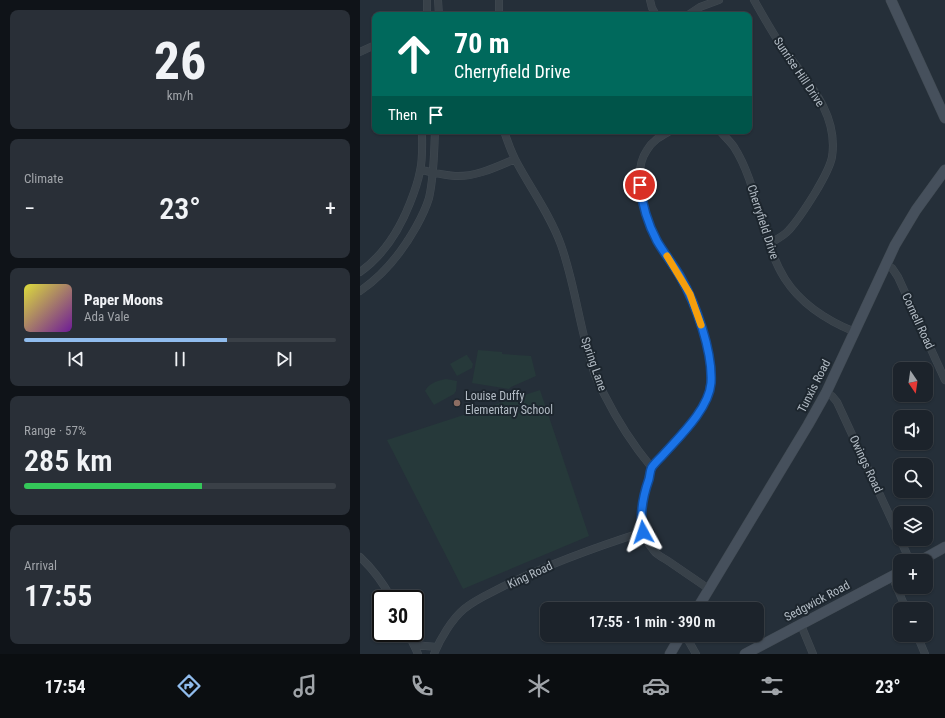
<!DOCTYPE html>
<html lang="en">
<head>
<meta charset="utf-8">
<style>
	:root { --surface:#1c232b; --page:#292f37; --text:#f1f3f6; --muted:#a0a4a9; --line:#3a4047; --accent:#90bced }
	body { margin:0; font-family:"Roboto Condensed",sans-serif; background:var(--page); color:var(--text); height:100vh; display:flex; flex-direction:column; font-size:15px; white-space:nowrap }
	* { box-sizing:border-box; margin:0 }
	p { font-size:13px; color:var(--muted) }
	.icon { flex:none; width:22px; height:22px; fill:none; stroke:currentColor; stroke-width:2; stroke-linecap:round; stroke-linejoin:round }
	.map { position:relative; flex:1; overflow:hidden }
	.details { display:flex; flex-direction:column; gap:10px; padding:10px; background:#0f1318; width:360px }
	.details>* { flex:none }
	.banner { position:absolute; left:12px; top:12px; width:380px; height:122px; border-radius:8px; box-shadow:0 1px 3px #0004,0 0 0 1px var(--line); background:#00695c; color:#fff; overflow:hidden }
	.needle { width:26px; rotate:167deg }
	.fabs { position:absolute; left:533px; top:362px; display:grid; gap:8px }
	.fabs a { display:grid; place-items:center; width:40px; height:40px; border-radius:8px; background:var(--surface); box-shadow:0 1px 3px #0004,0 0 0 1px var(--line); font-size:20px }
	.speed { position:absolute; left:12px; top:590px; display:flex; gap:8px; font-size:20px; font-weight:700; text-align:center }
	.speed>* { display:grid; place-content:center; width:52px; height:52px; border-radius:50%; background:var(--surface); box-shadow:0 1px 3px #0004,0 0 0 1px var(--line); line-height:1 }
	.speed .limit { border:2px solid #111; border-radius:6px; background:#fff; color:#111 }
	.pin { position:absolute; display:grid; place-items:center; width:34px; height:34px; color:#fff; margin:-17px; border:2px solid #fff; border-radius:50%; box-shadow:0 1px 4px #0007 }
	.me { position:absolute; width:44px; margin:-22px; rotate:355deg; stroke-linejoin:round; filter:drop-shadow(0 0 3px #0008) }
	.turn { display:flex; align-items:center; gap:14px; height:84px; padding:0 16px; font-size:18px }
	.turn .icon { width:52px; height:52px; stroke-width:2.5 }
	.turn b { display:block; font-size:28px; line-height:34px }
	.then { display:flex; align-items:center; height:38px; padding:0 16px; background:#0003; gap:8px; font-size:15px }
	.big { font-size:30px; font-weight:600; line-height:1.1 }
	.details .card { flex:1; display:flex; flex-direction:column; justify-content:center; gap:6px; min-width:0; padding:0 14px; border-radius:8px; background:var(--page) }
	.details .dial { align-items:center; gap:0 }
	.dial b { font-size:52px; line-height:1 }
	.song { display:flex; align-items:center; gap:12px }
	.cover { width:48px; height:48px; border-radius:6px; background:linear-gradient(135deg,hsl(60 70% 55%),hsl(280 70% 35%)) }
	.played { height:4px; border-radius:2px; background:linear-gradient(90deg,var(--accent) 65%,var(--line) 65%) }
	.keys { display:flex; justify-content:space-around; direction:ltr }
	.heat { display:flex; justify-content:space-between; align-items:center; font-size:22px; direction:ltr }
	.charge { height:6px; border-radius:3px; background:linear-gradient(90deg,#34c759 57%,var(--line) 0) }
	.trip { position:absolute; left:180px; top:602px; width:224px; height:40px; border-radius:8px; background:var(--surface); box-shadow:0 1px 3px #0004,0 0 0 1px var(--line); font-weight:600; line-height:40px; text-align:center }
	.tab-bar { display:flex; height:64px; justify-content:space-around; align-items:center; background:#0b0e11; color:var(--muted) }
	.tab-bar .icon { width:28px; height:28px }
	.tab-bar .current { color:var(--accent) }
	.tab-bar b { font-size:18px; color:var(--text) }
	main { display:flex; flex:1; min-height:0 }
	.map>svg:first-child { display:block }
	.green { fill:#26393a }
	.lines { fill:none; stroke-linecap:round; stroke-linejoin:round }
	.street-casing { stroke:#414a52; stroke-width:8 }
	.secondary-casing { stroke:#414a52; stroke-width:11 }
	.street { stroke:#384149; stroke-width:7 }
	.secondary { stroke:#46505c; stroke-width:10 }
	.route-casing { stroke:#114b97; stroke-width:10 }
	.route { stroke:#1a73e8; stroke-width:7 }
	.slow { stroke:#f59e0b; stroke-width:7 }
	.education-dot { fill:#8d6e63; stroke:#1d262e; stroke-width:1.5 }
	.labels { text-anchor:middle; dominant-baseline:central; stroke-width:4; stroke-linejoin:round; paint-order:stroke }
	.street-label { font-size:12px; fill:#b3bcc5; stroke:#1d262e }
	.poi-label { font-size:12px; fill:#b3bcc5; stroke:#1d262e; text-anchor:start }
</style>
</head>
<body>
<main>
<section class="details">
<div class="card dial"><b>26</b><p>km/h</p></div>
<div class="card"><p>Climate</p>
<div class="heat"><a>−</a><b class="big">23°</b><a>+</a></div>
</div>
<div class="card">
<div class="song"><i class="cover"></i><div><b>Paper Moons</b><p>Ada Vale</p></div></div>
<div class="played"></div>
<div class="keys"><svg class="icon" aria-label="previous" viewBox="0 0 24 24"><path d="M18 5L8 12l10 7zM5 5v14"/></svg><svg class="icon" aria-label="pause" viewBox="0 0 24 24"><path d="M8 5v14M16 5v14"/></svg><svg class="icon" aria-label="next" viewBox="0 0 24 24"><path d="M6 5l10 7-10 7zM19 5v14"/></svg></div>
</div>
<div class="card"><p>Range · 57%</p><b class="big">285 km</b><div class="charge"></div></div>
<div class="card"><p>Arrival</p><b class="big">17:55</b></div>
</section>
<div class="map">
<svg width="585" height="654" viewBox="0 0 585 654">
	<rect width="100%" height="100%" fill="#252f39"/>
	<path class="green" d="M118,350l24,2v2l29,2 5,20 -25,11 -2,2 -37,-6z
		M106,355h1l6,9 -1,4 -15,8 -7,-12z
		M86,379l11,2 -1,10 -2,3 -20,11 -9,-14c4,-8 12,-10 21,-12z
		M180,390l49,146 -126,53 -76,-149z"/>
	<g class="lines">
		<defs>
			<path id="street" d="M78,0l1,15
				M290,0l2,8 4,7
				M394,0c9,16 18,32 28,47 24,33 57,66 50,110 -2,11 -11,26 -17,36 -8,13 -16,26 -26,37 -5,6 -14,10 -20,14
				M67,15v-15
				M139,15v-15
				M328,15l12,-8 19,-7
				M0,52l15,-7
				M144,131c3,9 7,20 11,28 15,29 35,55 46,86 15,42 19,88 34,130 2,6 6,13 9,19 13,26 29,51 48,74
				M310,131c-9,5 -17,9 -23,19 -16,23 -3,66 9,89 10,19 24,36 33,55 8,15 16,41 19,57 3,17 5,35 -3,51 -9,20 -27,35 -41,52 -4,4 -9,9 -12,14 -3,4 -4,12 -5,17 -7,24 -10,46 7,66 4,5 12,8 17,12 13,9 25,17 38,26
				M360,131c4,5 10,10 14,16 25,39 26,92 51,132 16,25 43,42 70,53
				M61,170c11,2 22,5 34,6 21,1 41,-9 60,-17
				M526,265l6,3 6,9 47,103
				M0,272c24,-17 39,-41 50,-69 4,-10 8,-21 10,-32 3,-12 2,-27 2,-40
				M0,291c25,-17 42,-39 56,-64 5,-9 10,-19 13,-29 5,-22 5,-44 6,-67
				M466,393l6,3 5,6 63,136
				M540,539l10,22
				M0,557c13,12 23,26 32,42
				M532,576l14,33
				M441,625l12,29
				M48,633l10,21
				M322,635l6,5 8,14
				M557,635l8,19
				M54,645l23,2
				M74,654c6,-15 18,-35 30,-45 12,-10 27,-16 40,-23 45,-22 92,-39 139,-54"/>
			<path id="secondary" d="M531,0l54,118
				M560,561l25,-14
				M337,609l111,-184 18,-32 69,-148 21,-35 29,-40
				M310,654l11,-19
				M385,654l155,-82"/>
		</defs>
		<use href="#street" class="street-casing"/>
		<use href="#secondary" class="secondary-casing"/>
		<use href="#street" class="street"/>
		<use href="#secondary" class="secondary"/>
	</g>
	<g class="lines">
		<defs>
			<path id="route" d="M280,185c2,19 8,39 17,56 7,12 16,23 23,35 16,28 33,76 31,107 -2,26 -32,54 -49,73 -3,3 -7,7 -10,11 -2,3 -2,8 -3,12 -6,17 -10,35 -6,53"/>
		</defs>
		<use href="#route" class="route-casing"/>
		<use href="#route" class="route"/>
		<path class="slow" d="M307,256l23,38 11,31"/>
	</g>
	<circle class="education-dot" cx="97" cy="403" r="4"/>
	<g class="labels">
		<g class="street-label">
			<text transform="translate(439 72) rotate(56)">Sunrise Hill Drive</text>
			<text transform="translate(403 222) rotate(72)">Cherryfield Drive</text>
			<text transform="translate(558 321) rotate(65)">Cornell Road</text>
			<text transform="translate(234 364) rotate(71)">Spring Lane</text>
			<text transform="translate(454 386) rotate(-63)">Tunxis Road</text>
			<text transform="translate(506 464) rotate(65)">Owings Road</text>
			<text transform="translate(170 575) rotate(-25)">King Road</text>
			<text transform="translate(457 601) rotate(-28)">Sedgwick Road</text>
		</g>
		<g class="poi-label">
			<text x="105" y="396">Louise Duffy<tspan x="105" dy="14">Elementary School</tspan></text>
		</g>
	</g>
</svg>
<div class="fabs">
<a><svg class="needle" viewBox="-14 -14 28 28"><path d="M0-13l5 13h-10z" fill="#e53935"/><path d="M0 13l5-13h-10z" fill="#a0a4a9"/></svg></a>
<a><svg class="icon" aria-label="sound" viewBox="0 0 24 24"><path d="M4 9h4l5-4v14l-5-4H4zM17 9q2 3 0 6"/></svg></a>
<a><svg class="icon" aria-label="search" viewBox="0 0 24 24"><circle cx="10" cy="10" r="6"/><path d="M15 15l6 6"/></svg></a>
<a><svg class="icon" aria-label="layers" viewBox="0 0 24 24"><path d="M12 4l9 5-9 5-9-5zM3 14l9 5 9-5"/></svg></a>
<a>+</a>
<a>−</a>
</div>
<div class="speed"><div class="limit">30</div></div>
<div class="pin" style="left:280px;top:185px;background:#d93025"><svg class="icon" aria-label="arrive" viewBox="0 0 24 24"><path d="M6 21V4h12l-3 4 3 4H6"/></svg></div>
<svg class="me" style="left:283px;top:532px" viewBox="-20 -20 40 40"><path d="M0-17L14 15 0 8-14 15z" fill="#1a73e8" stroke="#fff" stroke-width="4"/></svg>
<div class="trip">17:55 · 1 min · 390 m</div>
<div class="banner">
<div class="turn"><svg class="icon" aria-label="ahead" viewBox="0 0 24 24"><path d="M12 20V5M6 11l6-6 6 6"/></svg><div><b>70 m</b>Cherryfield Drive</div></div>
<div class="then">Then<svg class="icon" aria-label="arrive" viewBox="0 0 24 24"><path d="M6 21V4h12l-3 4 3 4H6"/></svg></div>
</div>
</div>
</main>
<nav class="tab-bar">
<b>17:54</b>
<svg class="icon current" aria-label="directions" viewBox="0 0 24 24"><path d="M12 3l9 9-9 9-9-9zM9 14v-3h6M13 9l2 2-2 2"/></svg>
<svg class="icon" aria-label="music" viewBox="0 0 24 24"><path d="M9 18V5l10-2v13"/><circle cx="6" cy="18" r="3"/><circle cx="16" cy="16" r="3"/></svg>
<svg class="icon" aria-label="phone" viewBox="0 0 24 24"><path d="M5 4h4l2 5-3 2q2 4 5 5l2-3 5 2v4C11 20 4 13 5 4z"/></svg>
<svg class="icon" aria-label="climate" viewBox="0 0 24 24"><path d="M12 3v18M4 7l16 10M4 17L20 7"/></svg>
<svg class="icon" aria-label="car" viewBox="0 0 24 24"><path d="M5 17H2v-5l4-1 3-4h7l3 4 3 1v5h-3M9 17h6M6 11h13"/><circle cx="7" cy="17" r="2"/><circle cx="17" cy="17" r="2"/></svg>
<svg class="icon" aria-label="filters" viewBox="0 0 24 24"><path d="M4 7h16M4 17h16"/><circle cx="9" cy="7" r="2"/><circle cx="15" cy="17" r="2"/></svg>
<b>23°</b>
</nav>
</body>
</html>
